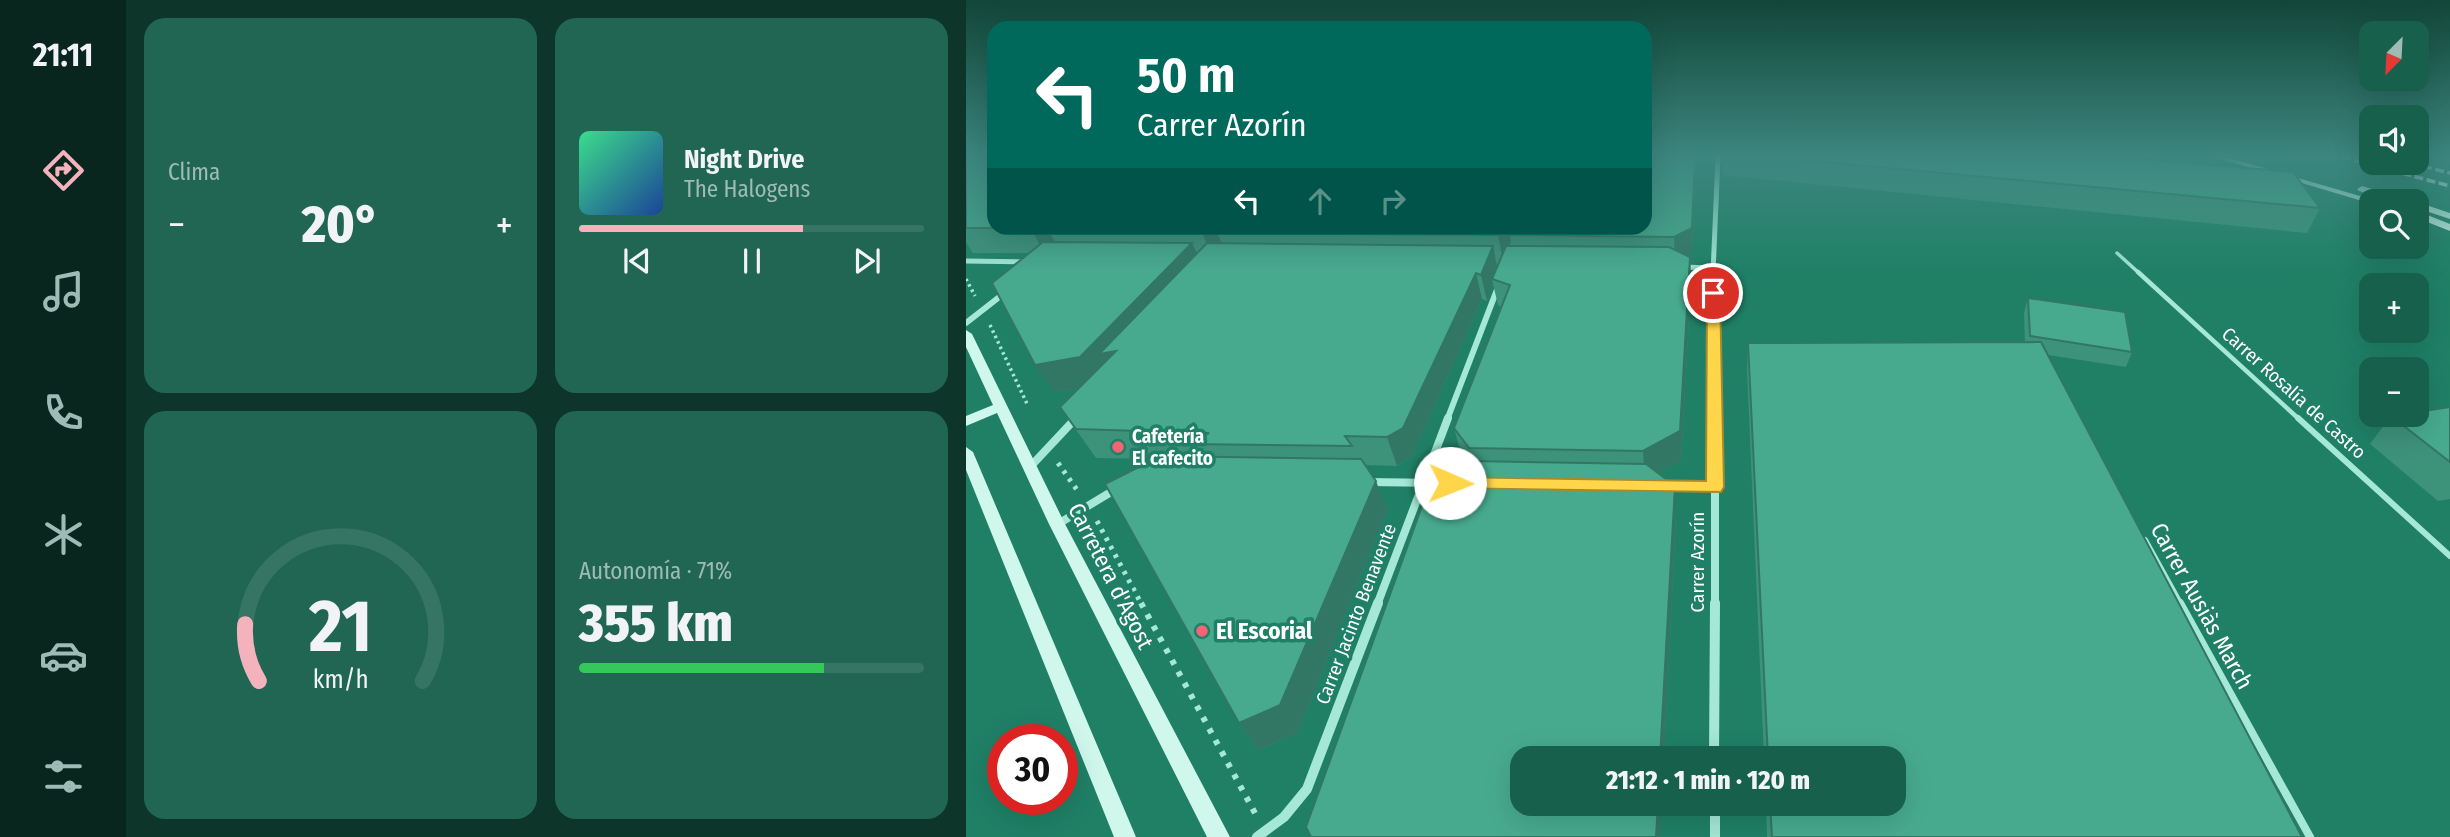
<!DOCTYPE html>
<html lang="es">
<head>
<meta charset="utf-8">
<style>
	:root { --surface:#17604c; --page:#206653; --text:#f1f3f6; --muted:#9ebbb5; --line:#367564; --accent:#f4b2bc }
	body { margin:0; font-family:"Fira Sans Condensed",sans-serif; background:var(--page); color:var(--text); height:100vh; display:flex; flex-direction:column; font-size:26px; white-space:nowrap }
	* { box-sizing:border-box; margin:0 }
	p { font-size:23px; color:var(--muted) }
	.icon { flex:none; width:38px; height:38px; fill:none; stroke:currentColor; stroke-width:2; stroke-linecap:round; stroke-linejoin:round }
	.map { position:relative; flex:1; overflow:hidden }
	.panel { display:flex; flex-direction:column; gap:18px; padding:18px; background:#0d352a; width:840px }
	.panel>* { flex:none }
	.guide { position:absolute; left:21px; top:21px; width:665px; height:214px; border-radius:21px; box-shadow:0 7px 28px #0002; background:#00695c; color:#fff; overflow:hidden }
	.needle { width:46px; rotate:204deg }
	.buttons { position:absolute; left:1393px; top:21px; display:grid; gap:14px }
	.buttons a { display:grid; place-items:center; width:70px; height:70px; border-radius:14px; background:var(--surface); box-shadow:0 7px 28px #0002; font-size:35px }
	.speed { position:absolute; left:21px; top:724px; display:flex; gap:14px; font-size:35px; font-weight:700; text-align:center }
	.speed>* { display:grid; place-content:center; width:91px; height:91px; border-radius:50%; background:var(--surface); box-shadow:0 7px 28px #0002; line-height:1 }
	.speed .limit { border:10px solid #d22; background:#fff; color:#111 }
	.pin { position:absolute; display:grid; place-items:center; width:60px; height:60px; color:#fff; margin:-30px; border:4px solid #fff; border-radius:50%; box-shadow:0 2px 7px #0007 }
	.me { position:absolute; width:77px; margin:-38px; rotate:91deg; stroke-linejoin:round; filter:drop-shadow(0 0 5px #0008) }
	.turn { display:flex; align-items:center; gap:24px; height:147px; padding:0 35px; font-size:32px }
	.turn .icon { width:91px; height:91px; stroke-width:2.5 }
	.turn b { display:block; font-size:49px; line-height:60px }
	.lanes { display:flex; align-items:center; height:66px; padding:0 35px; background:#0003; justify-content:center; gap:35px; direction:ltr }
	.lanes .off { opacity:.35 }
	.big { font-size:52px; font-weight:800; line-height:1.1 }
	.panel .widget { flex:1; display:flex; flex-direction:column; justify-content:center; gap:10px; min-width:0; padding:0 24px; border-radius:21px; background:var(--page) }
	.panel .dial { align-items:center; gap:0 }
	.dial svg { height:182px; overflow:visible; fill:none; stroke:var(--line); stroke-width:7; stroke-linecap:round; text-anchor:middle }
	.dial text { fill:var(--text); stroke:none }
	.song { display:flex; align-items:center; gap:21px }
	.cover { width:84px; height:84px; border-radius:10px; background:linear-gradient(135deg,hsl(150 70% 55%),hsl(220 70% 35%)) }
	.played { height:7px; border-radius:4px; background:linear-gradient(90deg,var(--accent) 65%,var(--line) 65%) }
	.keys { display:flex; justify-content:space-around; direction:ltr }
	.heat { display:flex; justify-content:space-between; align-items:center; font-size:38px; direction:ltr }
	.charge { height:10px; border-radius:5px; background:linear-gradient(90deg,#34c759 71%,var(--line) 0) }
	.panel .tiles { flex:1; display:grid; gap:18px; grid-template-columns:repeat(2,1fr) }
	.trip { position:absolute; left:544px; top:746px; width:396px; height:70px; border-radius:21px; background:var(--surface); box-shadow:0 7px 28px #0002; font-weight:800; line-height:70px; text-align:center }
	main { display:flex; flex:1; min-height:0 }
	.menu { display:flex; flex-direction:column; width:126px; justify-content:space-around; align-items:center; background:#09261e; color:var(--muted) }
	.menu .icon { width:49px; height:49px }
	.menu .active { color:var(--accent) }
	.menu b { font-size:32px; color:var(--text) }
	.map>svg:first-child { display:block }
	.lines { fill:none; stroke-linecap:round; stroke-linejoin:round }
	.path-far2 { stroke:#a4e8d5; stroke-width:3.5; stroke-dasharray:2.5 3.5; stroke-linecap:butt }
	.path-far1 { stroke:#a4e8d5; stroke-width:5; stroke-dasharray:3.5 6; stroke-linecap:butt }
	.path { stroke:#a4e8d5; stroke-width:6; stroke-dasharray:5 8; stroke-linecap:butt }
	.lane-far3 { stroke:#a4e8d5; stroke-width:3.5 }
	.lane-far2 { stroke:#a4e8d5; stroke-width:4.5 }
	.lane-far1 { stroke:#a4e8d5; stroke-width:6 }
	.lane { stroke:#a4e8d5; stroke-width:8 }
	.street-far3 { stroke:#a4e8d5; stroke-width:5 }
	.street-far2 { stroke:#a4e8d5; stroke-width:6 }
	.street-far1 { stroke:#a4e8d5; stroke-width:8 }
	.street { stroke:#a4e8d5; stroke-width:10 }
	.secondary { fill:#cff7ec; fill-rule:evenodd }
	.rail { stroke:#fff; stroke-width:3.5; stroke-dasharray:9 3.5; stroke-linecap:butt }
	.wall { fill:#3d927a }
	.shaded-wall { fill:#327763 }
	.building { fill:#47aa8e; stroke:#327763; stroke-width:2 }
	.route { fill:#ffd54a; stroke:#a68a30; stroke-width:2 }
	.poi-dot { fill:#f76375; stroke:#1f8066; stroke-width:2.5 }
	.labels { text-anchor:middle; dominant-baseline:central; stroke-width:7; stroke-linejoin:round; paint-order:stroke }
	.street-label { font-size:19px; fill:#fff; stroke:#1f8066 }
	.poi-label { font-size:19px; font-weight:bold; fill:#fff; stroke:#1f8066; text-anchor:start }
	.near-street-label { font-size:23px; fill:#fff; stroke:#1f8066 }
	.near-poi-label { font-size:23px; font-weight:bold; fill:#fff; stroke:#1f8066; text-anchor:start }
</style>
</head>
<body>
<main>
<nav class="menu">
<b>21:11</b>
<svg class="icon active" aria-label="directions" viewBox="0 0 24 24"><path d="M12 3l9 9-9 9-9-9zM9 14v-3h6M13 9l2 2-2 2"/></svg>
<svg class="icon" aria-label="music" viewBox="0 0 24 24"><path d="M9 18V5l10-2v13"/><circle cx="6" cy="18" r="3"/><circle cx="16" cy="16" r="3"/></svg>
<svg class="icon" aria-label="phone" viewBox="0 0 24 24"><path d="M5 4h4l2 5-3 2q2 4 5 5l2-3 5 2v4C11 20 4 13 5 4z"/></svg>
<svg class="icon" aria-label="climate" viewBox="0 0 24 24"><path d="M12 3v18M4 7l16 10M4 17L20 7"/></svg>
<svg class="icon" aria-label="car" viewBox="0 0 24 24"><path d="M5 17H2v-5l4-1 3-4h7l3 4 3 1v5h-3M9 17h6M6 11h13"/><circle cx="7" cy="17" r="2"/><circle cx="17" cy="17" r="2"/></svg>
<svg class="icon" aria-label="filters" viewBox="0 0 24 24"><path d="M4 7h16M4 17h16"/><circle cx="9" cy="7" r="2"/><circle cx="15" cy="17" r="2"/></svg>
</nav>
<section class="panel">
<div class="tiles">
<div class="widget"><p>Clima</p>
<div class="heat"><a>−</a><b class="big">20°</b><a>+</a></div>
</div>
<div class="widget">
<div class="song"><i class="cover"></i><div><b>Night Drive</b><p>The Halogens</p></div></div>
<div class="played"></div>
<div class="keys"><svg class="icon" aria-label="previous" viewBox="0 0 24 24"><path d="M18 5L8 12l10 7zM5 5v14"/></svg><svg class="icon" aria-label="pause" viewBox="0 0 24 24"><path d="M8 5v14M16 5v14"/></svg><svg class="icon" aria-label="next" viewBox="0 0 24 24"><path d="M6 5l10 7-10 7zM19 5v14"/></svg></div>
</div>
<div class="widget dial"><svg viewBox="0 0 100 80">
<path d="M14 69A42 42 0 1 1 86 69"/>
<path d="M14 69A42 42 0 0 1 8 44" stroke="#f4b2bc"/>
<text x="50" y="56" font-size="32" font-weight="700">21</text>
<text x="50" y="72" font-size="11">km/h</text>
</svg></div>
<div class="widget"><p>Autonomía · 71%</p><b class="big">355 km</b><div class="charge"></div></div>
</div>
</section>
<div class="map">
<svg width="1484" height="837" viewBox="0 0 1484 837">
	<rect width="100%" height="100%" fill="#1f8066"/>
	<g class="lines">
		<path class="path-far2" d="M0,279l9,17
			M24,325l38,81"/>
		<path class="path-far1" d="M92,463l19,27
			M131,521l45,84"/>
		<path class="path" d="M175,603l115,212"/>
		<path class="lane-far3" d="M1151,253l22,20"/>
		<path class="lane-far2" d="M1172,272l162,148"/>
		<path class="lane-far1" d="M1332,418l152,138
			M1179,540l36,65"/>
		<path class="lane" d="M1214,603l130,234"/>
		<path class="street-far3" d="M0,261l60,1
			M716,267l31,1
			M747,273l5,-116"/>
		<path class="street-far2" d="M747,272l3,148
			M0,323l41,-32
			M108,420l3,-3
			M481,420l51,-133"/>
		<path class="street-far1" d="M64,467l46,-49
			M402,482l72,1
			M700,486l49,1
			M92,524l58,-35
			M411,605l71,-187
			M749,605v-187"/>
		<path class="street" d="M748,758l1,-155
			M749,803v34
			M291,837l27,-20 23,-28 71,-186"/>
		<path class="secondary" d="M1248,157h12l151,44 -8,2z
			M1396,186l44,13 2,2h-15l-34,-10 -2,-2z
			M1451,202l33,11v6l-33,-11z
			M1451,211l33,13v7l-33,-13z
			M0,330l6,4 93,190 165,313h-23l-158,-313 -52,-111 -31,13v-10l27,-11 -27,-58z
			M0,447l7,5 163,385h-22l-148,-367z"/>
		<path class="rail" d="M1376,157l108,29
			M1445,163l39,10"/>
	</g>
	<path class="wall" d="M0,157l28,71h651v-71h51l-4,96 -5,3 4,27 -10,177 -23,12 18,43 -12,243h-142l-56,-295 -4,-6 -8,-29 47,-121 -3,-2 -5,-21 -6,17 -5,-2 -70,157 -15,10 -32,-1 22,45 -89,222 -39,18 -20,-27 -84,-264 -59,-1 -36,-51 19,-19 -24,4 -26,-139h-56l-7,-11z
		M757,157h395l202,51 -13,25 -584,-58z
		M1062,298l104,54 -6,15 -78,-12 254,482h-535l-1,-34h128v-45h-130l-17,-388 1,-27 277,-1 -1,-29z
		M1484,407v92l-12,2 -68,-57 21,-28z"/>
	<path class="shaded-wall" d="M729,157h1l-4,96 -17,9 -1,-25z
		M64,228h17l9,16 -11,9z
		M242,228h37l-28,5 7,15 -10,10 -12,-25z
		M535,228h15l-6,7 1,6 -8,20 -5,-26z
		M226,243l12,25 -106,117 -43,7 -20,-27z
		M527,246l5,25 -6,8 1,5 -6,17 -6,-26z
		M724,257l1,26 -10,177 -36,19 -2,-28z
		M510,273l6,26 -70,157 -15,10 -10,-29z
		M410,481l11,29 -89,222 -39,18 -20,-27z
		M709,486l1,29 -12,243h-4z
		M692,803h4l-2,34h-4z"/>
	<path class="building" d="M0,157h28v71h36h-64z
		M679,157h50l-3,71 -18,9 -164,-2 3,-7h132z
		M804,157h348l175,15 27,36z
		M94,228h148l-6,5 -147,-2z
		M256,228h279l-3,7 -281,-2z
		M77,242l149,1 -112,114 -45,8 -43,-82z
		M241,243l286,3 -12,29 -5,-2 -73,155 -16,9 -42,-1 7,10 -165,-2 22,-11 -133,-4 -16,-22 56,-56 -17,3z
		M540,246l163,1 21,10 -10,174 -37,20 -174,-3 -15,-20 56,-143 -18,-6z
		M1062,298l97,14 7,40 -102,-16z
		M1075,342l261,495h-530l-2,-34h124v-45h-126l-20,-415z
		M1484,407v55l-59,-46 26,-1v-3z
		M195,456l200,3 15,22 -96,224 -41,18 -134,-239z
		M503,461l177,3 29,22 -15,272h-138v45h136l-2,34h-345l-5,-10 124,-343z"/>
	<linearGradient id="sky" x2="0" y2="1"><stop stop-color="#114638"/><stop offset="0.57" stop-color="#3c867f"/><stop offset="1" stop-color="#3c867f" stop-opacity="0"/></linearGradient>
	<rect width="1484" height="274" fill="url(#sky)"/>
	<path class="route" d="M747,290l7,3 4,194 -3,5 -278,-4 -2,-5 9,-6 256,4 1,-188z"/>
	<g class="poi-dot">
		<circle cx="152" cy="447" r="7"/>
		<circle cx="236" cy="631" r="7"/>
	</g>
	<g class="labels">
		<g class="street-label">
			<text transform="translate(1328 393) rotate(42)">Carrer Rosalía de Castro</text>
			<text transform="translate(731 562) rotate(-90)">Carrer Azorín</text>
			<text transform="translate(390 614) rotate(-69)">Carrer Jacinto Benavente</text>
		</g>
		<g class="poi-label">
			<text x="166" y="436">Cafetería<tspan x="166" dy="22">El cafecito</tspan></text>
		</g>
		<g class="near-street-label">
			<text transform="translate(145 576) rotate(63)">Carretera d'Agost</text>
			<text transform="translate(1236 606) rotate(61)">Carrer Ausiàs March</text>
		</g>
		<g class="near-poi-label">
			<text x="250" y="631">El Escorial</text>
		</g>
	</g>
</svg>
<div class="buttons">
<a><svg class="needle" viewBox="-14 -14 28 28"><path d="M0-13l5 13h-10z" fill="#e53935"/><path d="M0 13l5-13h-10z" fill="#9ebbb5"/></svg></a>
<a><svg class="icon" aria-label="sound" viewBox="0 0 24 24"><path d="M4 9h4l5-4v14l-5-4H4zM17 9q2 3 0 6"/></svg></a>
<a><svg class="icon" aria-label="search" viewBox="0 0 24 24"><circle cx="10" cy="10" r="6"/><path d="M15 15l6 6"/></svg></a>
<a>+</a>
<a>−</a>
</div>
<div class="speed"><div class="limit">30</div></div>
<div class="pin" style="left:747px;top:293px;background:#d93025"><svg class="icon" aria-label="arrive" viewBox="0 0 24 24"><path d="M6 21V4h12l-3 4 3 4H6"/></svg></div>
<svg class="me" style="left:484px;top:483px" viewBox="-20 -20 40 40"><circle r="19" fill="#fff"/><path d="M0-13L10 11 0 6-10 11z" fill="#ffd54a"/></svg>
<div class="trip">21:12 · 1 min · 120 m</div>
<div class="guide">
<div class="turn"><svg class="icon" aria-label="left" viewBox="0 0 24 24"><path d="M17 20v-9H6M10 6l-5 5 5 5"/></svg><div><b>50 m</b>Carrer Azorín</div></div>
<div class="lanes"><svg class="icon" aria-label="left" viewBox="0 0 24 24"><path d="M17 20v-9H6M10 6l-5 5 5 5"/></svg><svg class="icon off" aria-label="ahead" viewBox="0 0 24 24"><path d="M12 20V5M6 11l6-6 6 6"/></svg><svg class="icon off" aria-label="right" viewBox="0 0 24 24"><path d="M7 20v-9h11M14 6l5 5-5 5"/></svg></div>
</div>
</div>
</main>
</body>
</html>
